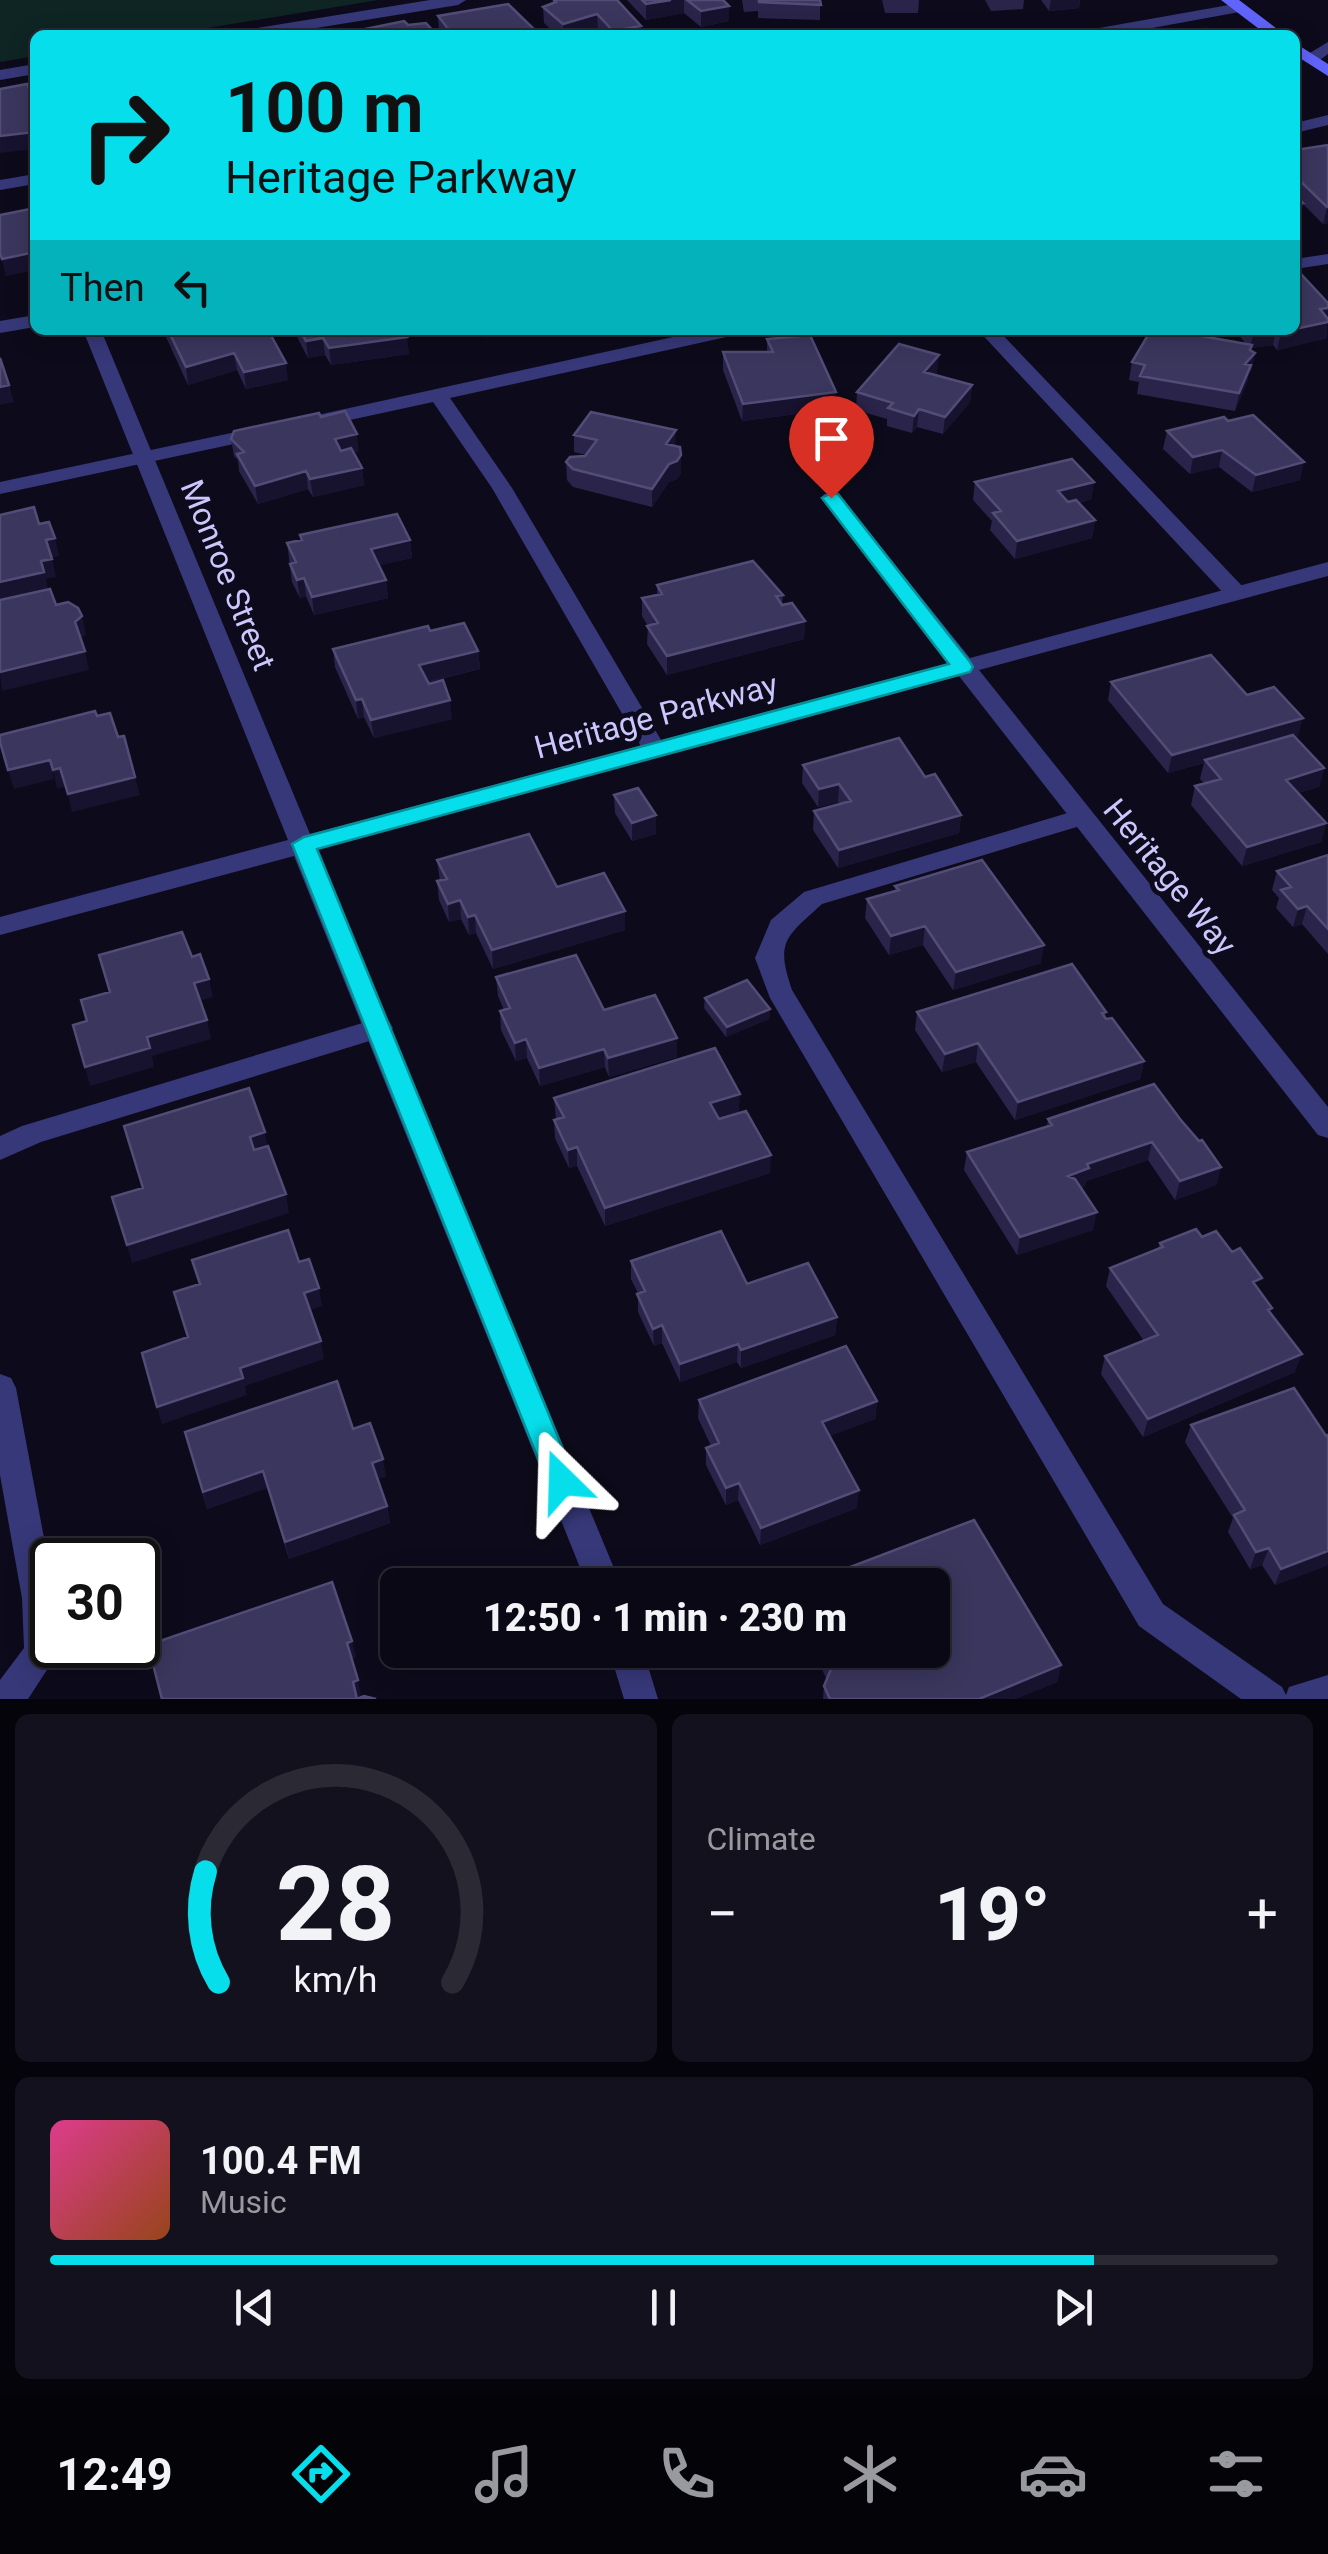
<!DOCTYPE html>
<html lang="en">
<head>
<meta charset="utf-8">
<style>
	:root { --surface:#0a0814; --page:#13111d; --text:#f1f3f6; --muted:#999aa0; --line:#2a2934; --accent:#06dfeb }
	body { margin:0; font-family:Roboto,sans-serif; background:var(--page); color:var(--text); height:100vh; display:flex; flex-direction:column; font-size:38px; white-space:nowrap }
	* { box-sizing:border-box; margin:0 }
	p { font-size:32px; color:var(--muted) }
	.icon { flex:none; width:55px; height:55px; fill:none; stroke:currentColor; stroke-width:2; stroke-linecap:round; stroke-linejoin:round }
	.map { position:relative; height:1699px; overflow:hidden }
	.details { display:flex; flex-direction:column; gap:15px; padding:15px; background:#06040b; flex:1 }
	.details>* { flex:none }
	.top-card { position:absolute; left:30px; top:30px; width:1270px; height:305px; border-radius:15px; box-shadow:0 5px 25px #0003,0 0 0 2px var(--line); background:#06dfeb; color:#111; overflow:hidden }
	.speed { position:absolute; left:30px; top:1538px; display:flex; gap:20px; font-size:50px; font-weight:700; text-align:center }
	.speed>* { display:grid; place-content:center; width:130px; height:130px; border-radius:50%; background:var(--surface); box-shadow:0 5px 25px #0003,0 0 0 2px var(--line); line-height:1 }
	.speed .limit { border:5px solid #111; border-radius:15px; background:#fff; color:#111 }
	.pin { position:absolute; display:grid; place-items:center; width:85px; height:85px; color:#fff; margin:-102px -42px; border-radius:50% 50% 50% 0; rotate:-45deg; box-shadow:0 0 10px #0007 }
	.pin .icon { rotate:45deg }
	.me { position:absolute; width:110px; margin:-55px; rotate:338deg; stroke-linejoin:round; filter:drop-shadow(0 0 8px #0008) }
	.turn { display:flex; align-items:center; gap:35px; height:210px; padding:0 30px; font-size:45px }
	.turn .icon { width:130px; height:130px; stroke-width:2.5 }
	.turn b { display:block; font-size:70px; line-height:85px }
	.then { display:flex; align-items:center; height:95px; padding:0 30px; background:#0003; gap:20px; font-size:38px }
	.big { font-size:75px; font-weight:800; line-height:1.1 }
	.details .tile { flex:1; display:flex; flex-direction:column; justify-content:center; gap:15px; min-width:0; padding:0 35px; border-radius:15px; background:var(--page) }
	.details .dial { align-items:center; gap:0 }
	.dial svg { height:260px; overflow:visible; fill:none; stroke:var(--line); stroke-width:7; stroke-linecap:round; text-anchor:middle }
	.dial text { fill:var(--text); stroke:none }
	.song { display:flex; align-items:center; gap:30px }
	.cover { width:120px; height:120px; border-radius:15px; background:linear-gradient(135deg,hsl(330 70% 55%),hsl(20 70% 35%)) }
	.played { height:10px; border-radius:5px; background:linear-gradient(90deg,var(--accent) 85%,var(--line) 85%) }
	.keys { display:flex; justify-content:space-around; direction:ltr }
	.heat { display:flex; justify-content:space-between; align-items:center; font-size:55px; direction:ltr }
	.details .tiles { flex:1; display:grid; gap:15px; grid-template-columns:1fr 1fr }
	.tile:last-child { grid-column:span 2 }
	.trip { position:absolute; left:380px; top:1568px; width:570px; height:100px; border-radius:15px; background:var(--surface); box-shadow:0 5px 25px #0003,0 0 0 2px var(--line); font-weight:800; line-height:100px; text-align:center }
	.tabs { display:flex; height:160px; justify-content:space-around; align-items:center; background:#040308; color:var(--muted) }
	.tabs .icon { width:70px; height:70px }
	.tabs .current { color:var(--accent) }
	.tabs b { font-size:45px; color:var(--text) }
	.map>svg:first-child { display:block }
	.green { fill:#0f2523 }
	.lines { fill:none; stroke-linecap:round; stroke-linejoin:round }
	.lane { fill:#373879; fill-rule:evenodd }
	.street { fill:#373879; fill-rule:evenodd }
	.secondary { fill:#6164fb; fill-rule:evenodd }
	.wall { fill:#2a244a }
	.shaded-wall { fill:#17132f }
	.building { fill:#3b365d; stroke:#524c76; stroke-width:2.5 }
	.route { fill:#06dfeb; stroke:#049199; stroke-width:2.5 }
	.labels { text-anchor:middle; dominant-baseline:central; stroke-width:10; stroke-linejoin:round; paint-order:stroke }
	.street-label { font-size:32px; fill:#cbc7fe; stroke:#0d0b1b }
</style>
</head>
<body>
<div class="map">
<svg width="1328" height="1699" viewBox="0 0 1328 1699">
	<rect width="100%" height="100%" fill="#0d0b1b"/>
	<path class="green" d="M0,0h378l-213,35h-130v21l-35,6z"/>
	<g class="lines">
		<path class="lane" d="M1240,3l8,5 -3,3 -131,24h-34l8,-5z
			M1328,42v12l-11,8h-12v-6z
			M35,174v10l-35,6v-10z
			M1328,254v10l-33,5v-10z
			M705,330h35l-9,6 -281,62 62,90 155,262 -12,8 -12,-8 -151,-262 -59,-86 -120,26 -10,-6 10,-6z
			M978,330h20l246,258 3,5 -3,5h-16z
			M264,426l7,2v8l-271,58v-12z
			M1081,809l12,8 -3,6 -268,81c-36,33 -47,37 -30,86l371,614 119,83 4,8 3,-8 39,-12v24h-87l-102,-73 -369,-628 -15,-40 16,-38 33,-28z
			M379,1018l10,3 4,7 -4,7 -348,107 -41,18v-24l22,-10z
			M0,1374l11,4 5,10 36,193v64h6v8l-30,46h-28v-19l24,-32 -2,-50 -22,-123z"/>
		<path class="street" d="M430,0h36l-8,5 -185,30h-36l8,-5z
			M35,64v10l-35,6v-10z
			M1328,115v10l-33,8v-10z
			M35,315v12l-35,6v-12z
			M83,330h18l209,504 639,-171 -125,-161 -3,-4 3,-4h14l132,164 358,-96v14l-349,94 349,437v31l-10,-3 -359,-459 -643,174 305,735h-34l-293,-729 -294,79v-18l288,-77z
			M609,1650h34l15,49h-34z"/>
		<path class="secondary" d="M1221,0h18l46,35h-18z
			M1295,43l33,21v12l-33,-21z"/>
	</g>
	<path class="wall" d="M553,0h64l24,26v9h-38l-5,-6 -19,6h-22l-13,-12 -1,-16 10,-4z
		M627,0h96l6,21 -28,6 -17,-14 -38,7z
		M742,0h78v20l-62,-2v-7l-14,1z
		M882,0h37l-1,13h-33z
		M985,0h39l-1,9 -32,2z
		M1041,0h39l-1,8 -30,3z
		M438,16l102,19h-98l-3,-4z
		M1328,145v78l-5,1 -20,-20 -3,16h-5v-70z
		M165,330h103l20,50 -42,9 -9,-19 -49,15 -22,-48z
		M295,330h108l6,24 -78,11 -6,-10 -17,3 -12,-23z
		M1235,330h60l32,8 -50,12 -4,-5 -22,3v2l4,3 -4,18 -2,2 -2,9 -12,29 -98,-17 2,-12 -10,-2 3,-18 114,-18z
		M767,339l69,53 -1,17 -93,12 -19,-51v-18h44z
		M937,373l-1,2 36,10 -2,17 -27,32 -26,-7 -5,6 -25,-7v-7l-31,-9 1,-18z
		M321,417l38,34 -6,2 9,15 2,17 -51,12 -5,-8 -50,15 -19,-33 -1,-11 -4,-4 -3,-17z
		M1228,421l72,59 -48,12 -33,-25 -29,7 -27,-25 4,-18z
		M574,435l101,11 6,9v18l-4,6 -8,3 -17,25 -79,-20 -6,-7 -1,-18 20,-7 -12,-3z
		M975,482h119l-3,17 -12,4 16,17 -3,18 -77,21 -25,-29 2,-9 -19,-21z
		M300,535l110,5 2,18 -33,7 7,15 2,18 -74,17 -8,-19 -6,2 -8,-16 -5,-39 14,-3z
		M657,585l126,10 -1,10 23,16 -1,18 -137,36 -20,-31 1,-18 -6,-10v-18l15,-3z
		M430,631l48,20 2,18 -52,13 24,37 -78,19 -10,-21 -6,2 -23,-52 -2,-18z
		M1111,682l136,13 51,42h-3l29,31 -5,19 -21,6 28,30 -5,19 -79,24 -51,-61 4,-19 10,-2 -5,-5 4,-16 -36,10 -60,-73z
		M803,765l122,12 36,38 -2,18 -121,35 -25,-38 1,-19 25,-7 -1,-2 -20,5 -16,-24z
		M614,795l42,39 -24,7 -17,-28z
		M1328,855v99l-26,-30 -9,3 -17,-19 3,-10 -7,-8 5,-19z
		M437,860l120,27 68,24v19l-132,39 -17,-36 -7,2 -8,-16 -12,3 -10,-22 -2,-19h3z
		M895,886l146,77 -88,27 -30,-45 -34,10 -24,-37 2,-19 28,-8z
		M496,977l108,33 73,47 -68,20 -4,-10 -65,19 -13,-28 -11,3 -15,-31 -1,-19 4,-1 -6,-14z
		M705,998l65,11 -1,10 -43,18 -22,-29z
		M917,1012h189l-1,5 39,44 -4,18 -125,41 -39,-58 -34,10 -27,-42z
		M554,1098l185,14 -21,7 52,54 -165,53 -28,-60 -8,2 -14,-30 -1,-18 2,-1z
		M1048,1119h132l41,48 -5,18 -41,15 -27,-40 -62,21 -1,5 -4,2 12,42 -76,25 -53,-85 3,-18 80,-26z
		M1202,1237l56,52 14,19 -2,5 25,59 -152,65 -42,-63 4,-18 39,-15 -38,-55 4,-18 48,-19 2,-6z
		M631,1261l116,23 90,33 -2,18 -94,33 -4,-6 -57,20 -18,-39 -8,3 -16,-34v-19l-7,-14z
		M699,1400l178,1 -2,18 -46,17 28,72 -97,37 -22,-45 -12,5 -20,-40v-17l5,-2 -13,-28z
		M1191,1425l135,11 2,129 -53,20 -13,-20 -12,4 -22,-37 5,-14 -48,-76z
		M353,1429l33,47 -8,3 9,27 3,17 -101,36 -22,-71 -60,21 -22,-77z
		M813,1650h119l129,15 -4,17 -42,17h-192l1,-13 3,-6z"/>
	<path class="shaded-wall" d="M671,0h13v13l-38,7v-16z
		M1051,0h29l-1,8 -30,3z
		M729,6v15l-28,6v-16z
		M597,14l1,15 -19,6h-16v-11z
		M641,26v9h-27l-1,-4z
		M35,132v17l-35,4v-17z
		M1303,203l-3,17h-5v-16z
		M1327,207h1v16l-5,1z
		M35,252v18l-29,6 -4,-17z
		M1328,308l-1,30 -50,12 4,-18 39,-23z
		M484,330h39l-39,8z
		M823,330h20l-21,5z
		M1260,330h16l-3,15 -22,3 -2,11 6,-6 -4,18 -2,2 -2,9 -12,29 19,-80z
		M407,337l2,17 -78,11 -2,-17z
		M323,338l2,17 -17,3 -2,-17z
		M234,353l3,17 -49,15 -2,-18z
		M939,355l-2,18 -14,16 1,-17z
		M286,363l2,17 -42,9 -2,-17z
		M9,385l5,17 -14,3v-18z
		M972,385l-2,17 -27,32 2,-17z
		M836,392l-1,17 -93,12 1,-17z
		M919,409l-2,18 -5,6 2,-17z
		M676,430l-1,18 -9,-4z
		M357,434l2,17 -22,6 -2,-18z
		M1222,450l-3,17 -29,7 3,-17z
		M681,455v18l-4,6 -8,3 -17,25v-18l17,-25z
		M1304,462l-4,18 -48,12 4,-17z
		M362,468l2,17 -51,12 -3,-18z
		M306,471l2,18 -50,15 -3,-18z
		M1094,482l-3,17 -35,10 2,-18z
		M1095,520l-3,18 -77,21 2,-18z
		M55,538l4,18 -9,2 -4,-18z
		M410,540l2,18 -39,9 -2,-18z
		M52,559l4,18 -10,2 2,11 -48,11v-19l41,-21z
		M304,578l2,18 -6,2 -3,-18z
		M386,580l2,18 -74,17 -2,-18z
		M82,616l4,19 -7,5 -4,-18z
		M805,621l-1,18 -137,36v-19z
		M85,651l4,19 -87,21 -2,-19z
		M478,651l2,18 -59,14 -2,-18z
		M362,699l2,18 -6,2 -2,-19z
		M450,700l2,19 -78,19 -3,-18z
		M1303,718l-5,19 -91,26 -2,-3 -1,3 -36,10 4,-18z
		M50,760l4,19 -40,10 -6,-19z
		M60,768l4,19 -7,1 -4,-18z
		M1324,768l-5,19 -38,11 5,-18z
		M135,777l5,18 -68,17 -4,-18z
		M839,784l-1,18 -20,5 1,-18z
		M656,815v19l-24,7v-18z
		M961,815l-2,18 -121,35 1,-18z
		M1326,823l-5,19 -79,24 5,-19z
		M460,900l1,19 -12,3 -1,-18z
		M1307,906l-5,18 -9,3 5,-18z
		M625,911v19l-132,39 -1,-19z
		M475,915l1,18 -7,2 -1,-18z
		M925,926l-2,19 -34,10 2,-19z
		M1044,945l-3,18 -88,27 3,-18z
		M209,979l4,18 -15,4 -4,-18z
		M770,1009l-1,10 -43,18 1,-10z
		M207,1020l4,19 -59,17 2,11 -64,19 -5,-19 62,-30z
		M677,1038v19l-68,20 -1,-19z
		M526,1039l1,19 -11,3 -1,-18z
		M978,1043l-2,19 -34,10 3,-18z
		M604,1049l1,18 -65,19 -1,-18z
		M1144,1061l-4,18 -125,41 3,-18z
		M740,1094l-1,18 -30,9 1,-18z
		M265,1132l3,19 -14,4 -4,-18z
		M1152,1142l-4,18 -62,21 -1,5 -21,8 4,-18 19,-12z
		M577,1147v19l-8,2 -1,-18z
		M771,1155l-1,18 -165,53v-18z
		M1221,1167l-5,18 -41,15 5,-19z
		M286,1194l3,19 -157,50 -5,-18z
		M1097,1212l-4,18 -76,25 3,-18z
		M319,1288l3,18 -14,5 -4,-18z
		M837,1317l-2,18 -94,33v-18z
		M662,1325v18l-8,3 -1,-17z
		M321,1341l3,18 -79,27 2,9 -85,29 -5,-17 83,-39z
		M738,1344l-1,18 -57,20v-18z
		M1302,1354l-7,18 -152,65 5,-18z
		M877,1401l-2,18 -55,21 2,-18z
		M383,1459l3,17 -11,4 -3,-17z
		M263,1471l4,17 -60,21 -4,-17z
		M739,1483l-1,17 -12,5v-17z
		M859,1490l-2,18 -97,37 1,-17z
		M387,1506l3,17 -101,36 -4,-17z
		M1269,1548l-7,17 -12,4 6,-17z
		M1328,1551v14l-53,20 6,-16z
		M352,1641l4,16 -6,3 -3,-17z
		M1061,1665l-4,17 -42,17h-36z
		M358,1680l3,16 -5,2 -3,-16z"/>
	<path class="building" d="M554,0h63l24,26 -28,5 -16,-17 -34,10 -20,-17 13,-5z
		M642,0h29l-25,4z
		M687,0h36l6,6 -28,5z
		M759,0h61l1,5 -62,-3z
		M508,4l32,31h-87l-15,-19z
		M404,21l4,4 18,-2 7,8 -6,1 8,3h-83l-2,-3z
		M1206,29l8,6h-28l-3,-2z
		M27,84l8,18v30l-35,4v-47z
		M1328,145v62h-1l-32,-31v-26z
		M1295,195l8,8 -8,1z
		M35,208v44l-33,7 -2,-5v-39z
		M1295,273h5l28,30v5l-8,1 8,10v3l-33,7z
		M168,330h100l18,33 -42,9 -10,-19 -48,14z
		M300,330h103l4,7 -78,11 -6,-10 -17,3z
		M1151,330h17l84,15 -2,5 5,3 -10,11 6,1 -12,28 -99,-17 5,-11 -13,-3z
		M810,335l26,57 -93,12 -20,-52h50l-6,-13z
		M899,344l40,11 -15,17 48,13 -27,32 -26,-8 -5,7 -26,-8 5,-5 -36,-11z
		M0,358l9,27 -9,2z
		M345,411l12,23 -22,5 6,12 10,-3 11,20 -52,11 -4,-8 -51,15 -18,-32 7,-2 -13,-13 3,-8 85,-18 2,4z
		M591,412l85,18 -10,14 14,3 1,8 -4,6 -8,3 -17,25 -79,-20 -7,-7 4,-5 15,-1 12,-16 -23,-5z
		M1253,415l51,47 -48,13 -34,-25 -29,7 -26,-26 57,-14 4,4z
		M1072,459l22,23 -36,9 10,11 8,-2 19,20 -78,21 -24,-28 8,-2 -26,-29z
		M34,507l5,17 10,-2 6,16 -9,2 6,19 -11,2 3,11 -44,10v-67z
		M397,514l13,26 -39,9 15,31 -74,17 -8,-19 -7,2 -7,-16 6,-2 -9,-19 15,-3 -2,-5z
		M753,561l30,34 -7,1 6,9 10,-2 13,18 -138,35 -20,-30 11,-3 -16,-25 20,-4 -5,-9z
		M50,589l6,16 12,-3 10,6 4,8 -7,6 10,29 -85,21v-72z
		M464,623l14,28 -59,14 10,19 14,-4 7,20 -79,20 -9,-21 -6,1 -23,-51 95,-23 2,5z
		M1211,655l36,40 27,-8 29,31 -131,37 -61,-73z
		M95,711l2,5 13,-3 8,24 6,-1 11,41 -67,17 -8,-26 -7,2 -3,-10 -42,10 -8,-28v-7z
		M1293,735l31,33 -38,12 40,43 -79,24 -52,-61 26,-7 -16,-19z
		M899,738l26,39 10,-3 26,41 -122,35 -25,-39 37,-10 -12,-17 -20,5 -16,-24z
		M638,788l18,27 -24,8 -18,-28z
		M529,834l28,53 47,-14 21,38 -133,39 -17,-35 -7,2 -8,-17 -12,4 -11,-23 10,-2 -10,-19z
		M1328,855v74l-21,-23 -9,3 -17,-19 10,-3 -14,-16z
		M982,860l62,85 -88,27 -31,-46 -34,10 -24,-37 32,-9 -4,-4z
		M182,932l10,25 8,-3 9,25 -15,4 13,37 -60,17 3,11 -65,19 -12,-42 14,-4 -6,-21 29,-8 -11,-37z
		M576,955l28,55 51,-15 22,43 -69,20 -4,-9 -65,19 -13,-29 -11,4 -15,-32 10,-3 -14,-31z
		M1072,964l34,48 -4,1 4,6 6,-1 32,43 -126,41 -40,-59 -33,11 -28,-42z
		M747,980l23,29 -43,18 -22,-29z
		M715,1048l25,46 -30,9 9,16 27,-8 25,44 -166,53 -28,-61 -9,3 -14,-30 10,-3 -10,-19z
		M1154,1084l26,35 19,22 3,-1 19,27 -41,14 -28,-39 -65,22 2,4 -21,8 7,3 22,33 -77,25 -53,-85 85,-27 -4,-6z
		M249,1088l16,44 -15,5 4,13 14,-4 18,48 -159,51 -15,-48 31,-9 -19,-62z
		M1196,1229l6,8 14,-6 16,21 8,-4 22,30 -9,4 19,26 -4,2 34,44 -154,65 -43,-63 53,-21 -48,-67 53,-21 -3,-4z
		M288,1230l11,32 10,-3 10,29 -15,5 17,48 -81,27 3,10 -86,29 -15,-54 46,-16 -14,-45 26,-8 -8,-24z
		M721,1231l26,53 61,-21 29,54 -96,33 -3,-6 -58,20 -18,-39 -9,4 -16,-35 8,-3 -14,-30z
		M846,1346l31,55 -55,21 37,68 -98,38 -22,-45 -13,5 -20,-40 13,-5 -20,-43z
		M337,1381l16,48 17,-6 13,36 -11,4 15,43 -102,36 -22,-71 -60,21 -18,-60z
		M1294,1388l32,48 2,-1v116l-47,18 -12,-21 -13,4 -22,-37 11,-5 -54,-85z
		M974,1520l87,145 -82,34h-149l-6,-13 7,-17 -9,-19h110v-65h-129z
		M332,1582l20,59 -5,2 11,37 -5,2 4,17 7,-3 12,3h-214l-14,-54z"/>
	<path class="route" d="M831,493l7,1 132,168 3,5 -3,5 -653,177 259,632 -4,9 -10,4 -11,-4 -4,-9 -255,-637 12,-7 645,-173 -127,-166z"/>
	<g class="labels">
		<g class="street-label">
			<text transform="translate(228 575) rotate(68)">Monroe Street</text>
			<text transform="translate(656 716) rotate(-15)">Heritage Parkway</text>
			<text transform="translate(1170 877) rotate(51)">Heritage Way</text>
		</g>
	</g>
</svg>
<div class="speed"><div class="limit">30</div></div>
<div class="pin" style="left:831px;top:498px;background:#d93025"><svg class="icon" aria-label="arrive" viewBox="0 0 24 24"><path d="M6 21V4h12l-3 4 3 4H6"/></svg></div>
<svg class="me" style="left:562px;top:1481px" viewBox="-20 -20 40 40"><path d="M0-17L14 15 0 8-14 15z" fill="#06dfeb" stroke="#fff" stroke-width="4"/></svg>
<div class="trip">12:50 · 1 min · 230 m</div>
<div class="top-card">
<div class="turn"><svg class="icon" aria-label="right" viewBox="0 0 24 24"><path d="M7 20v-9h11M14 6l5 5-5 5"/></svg><div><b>100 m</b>Heritage Parkway</div></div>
<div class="then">Then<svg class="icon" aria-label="left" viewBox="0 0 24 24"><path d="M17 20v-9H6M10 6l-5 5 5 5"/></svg></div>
</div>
</div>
<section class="details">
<div class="tiles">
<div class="tile dial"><svg viewBox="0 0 100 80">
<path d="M14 69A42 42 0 1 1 86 69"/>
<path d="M14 69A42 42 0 0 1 10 35" stroke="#06dfeb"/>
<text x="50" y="56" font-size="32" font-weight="700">28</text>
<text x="50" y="72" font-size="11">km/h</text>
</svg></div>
<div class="tile"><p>Climate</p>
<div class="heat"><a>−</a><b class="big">19°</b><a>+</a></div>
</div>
<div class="tile">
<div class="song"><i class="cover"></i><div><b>100.4 FM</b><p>Music</p></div></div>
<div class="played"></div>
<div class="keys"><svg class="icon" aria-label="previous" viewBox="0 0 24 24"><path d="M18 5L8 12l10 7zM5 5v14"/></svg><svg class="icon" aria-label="pause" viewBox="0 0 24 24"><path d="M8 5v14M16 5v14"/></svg><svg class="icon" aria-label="next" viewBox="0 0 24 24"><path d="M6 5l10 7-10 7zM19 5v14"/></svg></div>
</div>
</div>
</section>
<nav class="tabs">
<b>12:49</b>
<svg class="icon current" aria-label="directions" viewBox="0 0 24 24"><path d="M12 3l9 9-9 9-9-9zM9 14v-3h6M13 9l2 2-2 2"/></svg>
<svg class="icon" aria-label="music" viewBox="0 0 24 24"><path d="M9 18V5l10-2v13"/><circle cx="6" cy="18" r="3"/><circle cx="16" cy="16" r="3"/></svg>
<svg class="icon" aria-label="phone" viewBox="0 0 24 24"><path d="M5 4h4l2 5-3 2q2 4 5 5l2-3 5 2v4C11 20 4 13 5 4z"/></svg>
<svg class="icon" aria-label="climate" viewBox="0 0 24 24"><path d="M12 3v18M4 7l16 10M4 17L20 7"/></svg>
<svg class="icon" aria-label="car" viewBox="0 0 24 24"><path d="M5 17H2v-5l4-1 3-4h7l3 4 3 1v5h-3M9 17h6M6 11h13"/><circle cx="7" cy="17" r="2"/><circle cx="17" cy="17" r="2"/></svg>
<svg class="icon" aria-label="filters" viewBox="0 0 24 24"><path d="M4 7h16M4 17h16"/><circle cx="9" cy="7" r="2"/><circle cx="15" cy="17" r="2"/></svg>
</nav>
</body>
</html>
